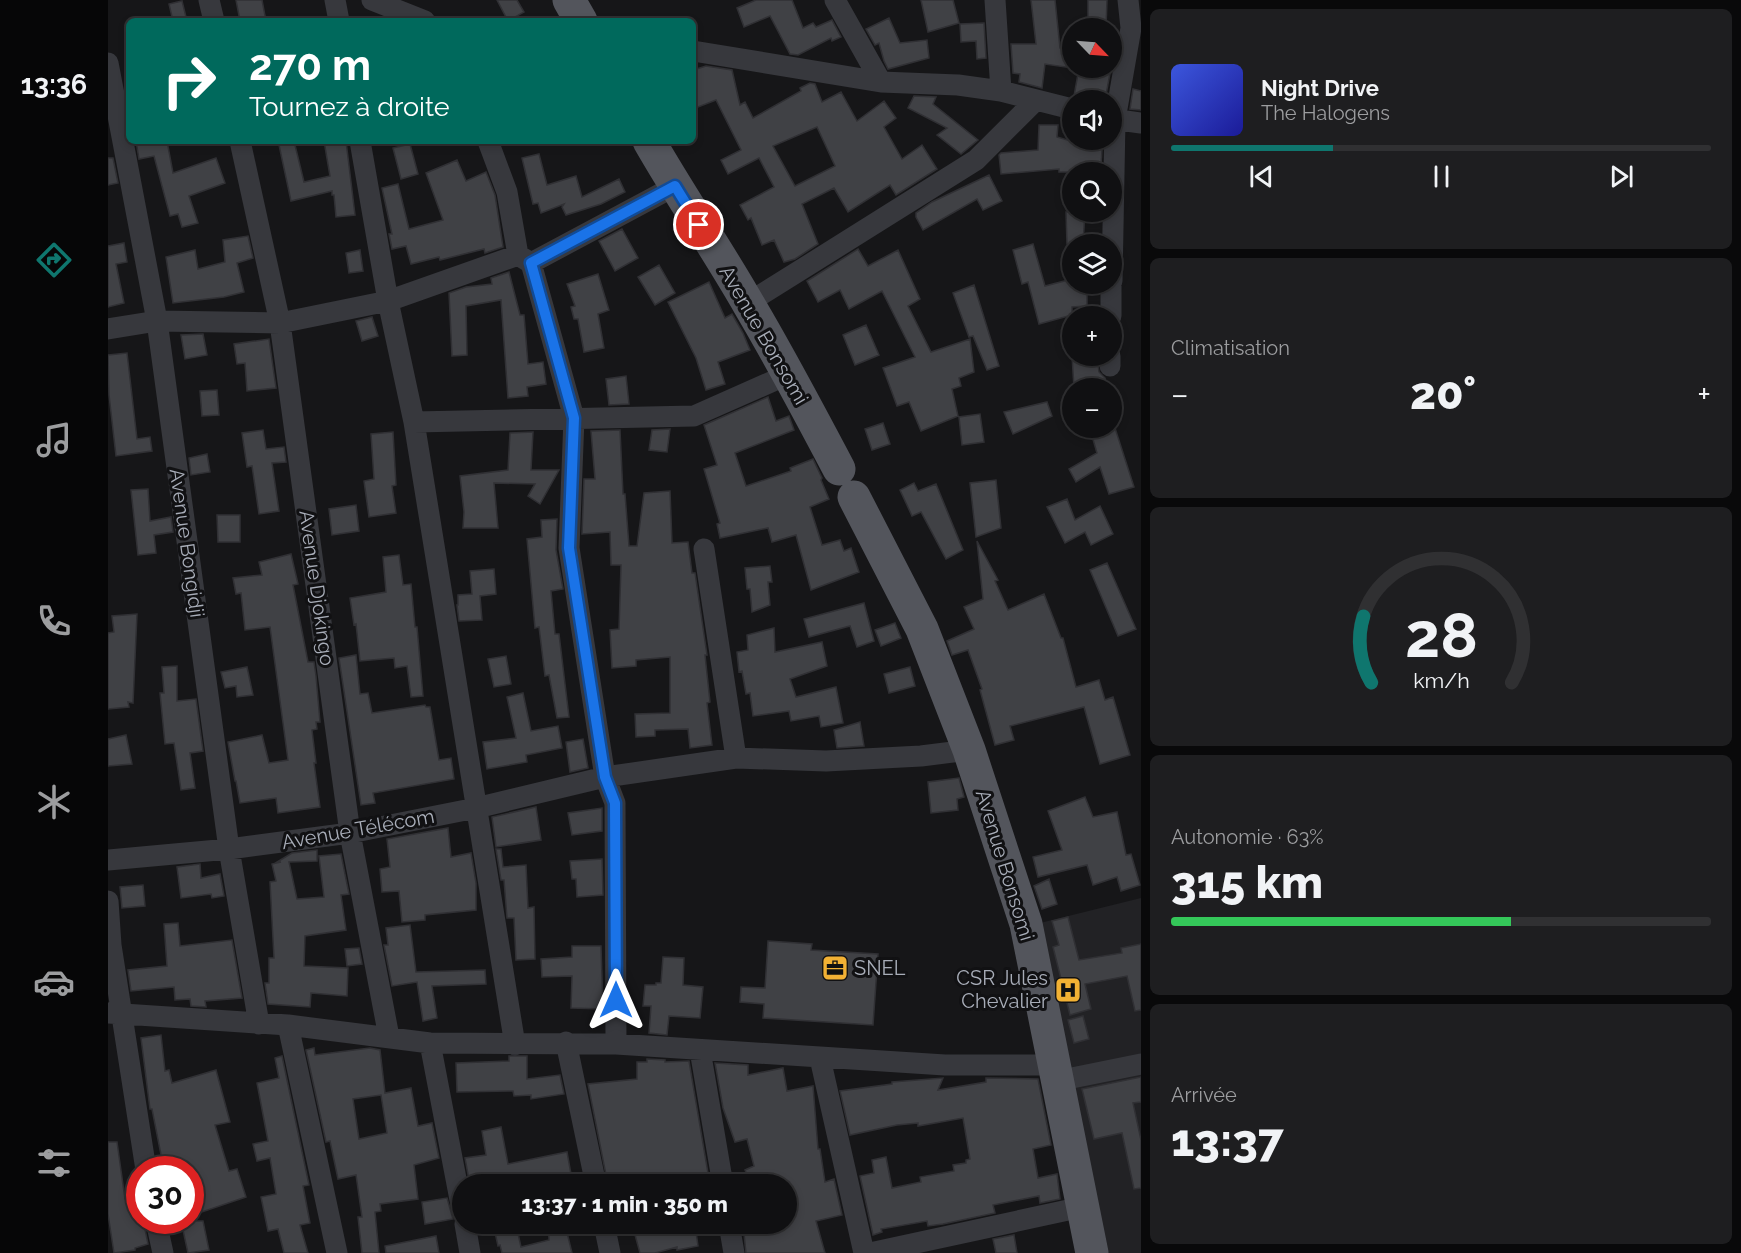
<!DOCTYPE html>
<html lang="fr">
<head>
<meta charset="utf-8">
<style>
	:root { --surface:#101012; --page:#1e1e20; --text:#f1f3f6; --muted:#9c9d9f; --line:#303032; --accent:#0f766e }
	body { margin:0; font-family:Raleway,sans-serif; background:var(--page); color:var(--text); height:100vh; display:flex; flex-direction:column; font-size:22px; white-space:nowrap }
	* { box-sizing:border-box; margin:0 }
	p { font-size:20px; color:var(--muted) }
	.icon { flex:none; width:33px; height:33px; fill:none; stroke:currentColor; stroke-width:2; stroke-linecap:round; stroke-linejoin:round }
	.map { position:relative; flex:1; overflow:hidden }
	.sheet { display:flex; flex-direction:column; gap:9px; padding:9px; background:#09090a; width:600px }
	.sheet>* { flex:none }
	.hud { position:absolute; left:18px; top:18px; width:570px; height:126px; border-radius:9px; box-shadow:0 3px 9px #0003,0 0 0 2px var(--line); background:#00695c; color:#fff; overflow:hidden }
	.needle { width:39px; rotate:115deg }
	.buttons { position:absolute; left:954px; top:18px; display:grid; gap:12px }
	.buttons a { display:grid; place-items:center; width:60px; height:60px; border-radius:50%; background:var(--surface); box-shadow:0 3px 9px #0003,0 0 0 2px var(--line); font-size:30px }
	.speed { position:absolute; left:18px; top:1156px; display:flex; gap:12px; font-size:30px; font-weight:700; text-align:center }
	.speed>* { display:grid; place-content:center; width:78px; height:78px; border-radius:50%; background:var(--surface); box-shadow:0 3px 9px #0003,0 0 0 2px var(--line); line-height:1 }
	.speed .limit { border:9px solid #d22; background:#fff; color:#111 }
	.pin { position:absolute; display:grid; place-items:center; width:51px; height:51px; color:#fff; margin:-26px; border:3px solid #fff; border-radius:50%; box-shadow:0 2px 6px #0007 }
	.me { position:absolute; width:66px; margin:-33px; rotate:0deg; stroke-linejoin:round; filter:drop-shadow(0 0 4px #0008) }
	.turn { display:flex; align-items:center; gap:21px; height:126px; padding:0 24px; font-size:27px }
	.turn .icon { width:78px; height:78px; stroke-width:2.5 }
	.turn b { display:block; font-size:42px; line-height:51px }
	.big { font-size:45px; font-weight:800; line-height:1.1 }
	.sheet .tile { flex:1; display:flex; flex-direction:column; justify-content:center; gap:9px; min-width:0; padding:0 21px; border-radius:9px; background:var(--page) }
	.sheet .dial { align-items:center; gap:0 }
	.dial svg { height:156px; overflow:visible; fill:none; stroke:var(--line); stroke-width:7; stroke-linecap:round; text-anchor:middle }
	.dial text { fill:var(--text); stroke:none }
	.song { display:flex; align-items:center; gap:18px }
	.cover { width:72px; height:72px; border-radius:9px; background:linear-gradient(135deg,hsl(230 70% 55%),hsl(240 70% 35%)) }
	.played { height:6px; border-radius:3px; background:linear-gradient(90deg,var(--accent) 30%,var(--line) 30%) }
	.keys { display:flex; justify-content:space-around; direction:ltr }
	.heat { display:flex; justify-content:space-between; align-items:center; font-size:33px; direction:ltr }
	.charge { height:9px; border-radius:4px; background:linear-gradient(90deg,#34c759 63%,var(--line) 0) }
	.trip { position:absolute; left:344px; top:1174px; width:345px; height:60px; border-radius:30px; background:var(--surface); box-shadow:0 3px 9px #0003,0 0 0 2px var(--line); font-weight:800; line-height:60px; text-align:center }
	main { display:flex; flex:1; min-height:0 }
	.menu { display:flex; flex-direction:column; width:108px; justify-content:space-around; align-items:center; background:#060607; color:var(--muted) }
	.menu .icon { width:42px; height:42px }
	.menu .current { color:var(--accent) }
	.menu b { font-size:27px; color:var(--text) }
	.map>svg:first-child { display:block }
	.built { fill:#222225 }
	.building { fill:#404145; stroke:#303034; stroke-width:1.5; fill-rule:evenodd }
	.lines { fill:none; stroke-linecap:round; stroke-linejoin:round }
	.minor { stroke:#37383d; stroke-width:21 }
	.primary { stroke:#53555c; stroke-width:33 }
	.route-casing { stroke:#114b97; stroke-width:15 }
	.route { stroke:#1a73e8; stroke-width:10 }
	.labels { text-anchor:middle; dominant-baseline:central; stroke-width:6; stroke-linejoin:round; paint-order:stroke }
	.street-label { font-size:20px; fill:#a8adb8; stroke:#111113 }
	.poi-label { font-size:20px; fill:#a8adb8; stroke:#111113; text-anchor:start }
</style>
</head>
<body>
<main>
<nav class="menu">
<b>13:36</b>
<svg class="icon current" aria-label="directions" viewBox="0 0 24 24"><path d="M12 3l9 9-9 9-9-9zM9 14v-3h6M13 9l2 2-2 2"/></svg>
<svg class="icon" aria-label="music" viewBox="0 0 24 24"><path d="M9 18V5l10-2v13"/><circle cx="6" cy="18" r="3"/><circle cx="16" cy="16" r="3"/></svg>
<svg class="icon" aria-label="phone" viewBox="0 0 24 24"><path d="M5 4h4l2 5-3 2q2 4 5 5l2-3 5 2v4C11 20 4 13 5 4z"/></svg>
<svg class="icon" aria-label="climate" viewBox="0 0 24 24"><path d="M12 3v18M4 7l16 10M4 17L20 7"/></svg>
<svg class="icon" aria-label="car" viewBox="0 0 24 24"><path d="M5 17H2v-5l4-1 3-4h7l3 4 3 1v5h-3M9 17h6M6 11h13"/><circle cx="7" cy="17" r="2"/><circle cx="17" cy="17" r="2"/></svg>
<svg class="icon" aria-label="filters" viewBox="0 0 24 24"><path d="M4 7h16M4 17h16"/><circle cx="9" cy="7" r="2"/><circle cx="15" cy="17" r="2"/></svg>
</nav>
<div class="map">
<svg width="1033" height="1253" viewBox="0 0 1033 1253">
	<rect width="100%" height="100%" fill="#161618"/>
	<path class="built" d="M1033,898v355h-35l-74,-328z"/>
	<path class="building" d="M128,0h26l4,21h-26z
		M389,0h20l7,12 -16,9z
		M648,0h36l11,28 10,-5 3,4 16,-7 9,17 -9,4 -1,-3 -33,17 -8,-1 -20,-38 -26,11 -7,-19z
		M813,0h32l6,23 -31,9z
		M923,0h24l5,48 12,1v19l-27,-4 -3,24 -23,-6 1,-8 -7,-1 -2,-29h25z
		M980,0h19l-1,28h-14v-10h-4z
		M74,1l5,20h-14l-4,-17z
		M781,18l11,25 27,-3 2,18 -41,11 -4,-8 -5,-18 -4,2 -9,-16z
		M876,23l2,35 -9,1 -1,-18 -15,1 -1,-18z
		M598,66l26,4 8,35 5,-3 8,16 48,-27 -1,-3 10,-5 5,1 7,18 19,-10 16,29 27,-20 12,17 -12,9 18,32 20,-14 15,24 -41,26 -6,-10 -42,27 -14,-24 -32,16 16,40 -23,15 -11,3 -10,-22 -12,5 -11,-27 -3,2 -8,-15 34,-18 -15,-29 -31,16 -7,-14 20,-10 -25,-50 -23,9v-39zM709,127l18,39 -40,20 -22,-40z
		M971,68h32l-6,32h-24l-7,-4z
		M1025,89l8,2v19l-11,-1z
		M806,96l22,1 -3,7 45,36 -17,14 -24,-19 10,-7 -39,-20z
		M931,125h19l-1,12 45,13 -1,15 -14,-1 -1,8h-27v-3l-58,5 -2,-19 2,-2 37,-3z
		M28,141h31l6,32 43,-15 9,25 -36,13 9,27 -16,4 -4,-13 -8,2 -16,-60 -15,3z
		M186,141l10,41 26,-6 -6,-35h22l9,74 -19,2 -2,-22h-2v-4l-41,10 -12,-56z
		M302,144l8,30 -17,5 -8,-31z
		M431,154l8,31 29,-9 6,21 37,-18 6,13 -24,12 -35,11 -4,-8 2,-3 -23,9 -3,-10 -5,1 -11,-46z
		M0,158h5l5,25 -10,2z
		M349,160l9,21 20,-9 9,23 8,52 -18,6 -1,-4 -44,11 -1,-3 -28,7 -5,-18 -14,3 -3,-15h3l-10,-46 16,-4 11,45 34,-9 -17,-47z
		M881,175l13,26 -19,9 -6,-11 -54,31 -7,-13v-4l16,-11z
		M958,212h19l-2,32h-16z
		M514,229l16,29 -23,13 -16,-30z
		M140,236l5,22 -16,5 7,29 -20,5 -51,6 -7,-46 29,-7 3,19 27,-7 -2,-22z
		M16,243l3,19 -11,2 8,39 -16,4v-61z
		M925,244l12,42 27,-7v5h15v22l-15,1v8l-33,9 -11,-42 -6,2 -9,-34z
		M750,249l10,17 30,-16 22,49 -12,7 23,46 39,-13 4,33 -15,6 2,8 -9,3 6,27 -37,15 -12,-29 -12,4 -14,-38 32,-11 -33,-66 -33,18 -9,-19 -22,12 -11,-21z
		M252,250l3,21 -14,2 -3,-20z
		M551,265l16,28 -20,12 -17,-28z
		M401,272l11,43h4l4,49 15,-2 3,22 -19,3 1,9 -20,2 -7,-98 -35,6 1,49 -15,1 -3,-63 17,-6 26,-3 -1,-6z
		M490,274l11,36 -11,4 6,34 -20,4 -6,-33h-4l-3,-12 4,-1 -8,-22z
		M601,282l16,36 7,-4 11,19 7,17 -32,12 7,22 -19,6 -10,-32 -28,-56z
		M866,285l25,81 -12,4 -14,-34 -4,1 -16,-44z
		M264,317l6,19 -16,5 -6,-20z
		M758,325l13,30 -24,10 -12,-30z
		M95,334l4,21 -22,4 -4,-24z
		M161,339l7,49 -29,3 -2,-28 -8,1 -3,-20z
		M19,353l10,86 13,-2 2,14 -36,5 -7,-61 -1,-40z
		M964,356h25l2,16 6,6 2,10h-33z
		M518,376l3,28 -20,1 -3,-26z
		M109,390l2,25 -17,1 -2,-25z
		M660,397l8,24 13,-5 5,14 -59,23 11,33 45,-15 -1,-3 23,-9 9,19 -1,2 8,19 -19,8 12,38 18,-5 4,11 7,-3 8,24 -48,18 -15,-55 -24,7 -4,-14 -48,10 -3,-14 3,-1 -16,-54 13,-4 -13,-40z
		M939,402l5,14 -39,18 -9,-22z
		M872,414l4,28 -22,3 -3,-28z
		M775,423l7,21 -18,6 -7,-21z
		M986,428h21l19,59 -25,7 -9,-27 -24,15 -7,-13 28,-16 -5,-17 5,-1z
		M562,429l-3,23 -18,-2 3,-20z
		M155,430l3,19 18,-2 2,15 -14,1 7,48 -20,3 -7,-48 -5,1 -5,-34z
		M512,430l3,64h2l4,52h8l7,-53 26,-2 2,52 16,-1 4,31h3l12,82h-2l5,47 -3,1 5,42 -22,3 -2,-19 -33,1v6l-19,1 -1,-23 35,-1v-56l-34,3v6l-24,2 -2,-38 9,-1 2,-64h-10l-1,-33 -28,2 2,-55h11l-4,-48z
		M285,432l3,53 -4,1 4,27 -27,4 -5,-36 10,-2 -3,-45z
		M425,432l-2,38h28l-19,34 -12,-8 7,-12 -41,-1 4,45h-35l1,-16 -4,-36 48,-6 2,-37z
		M99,454l3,18 -19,3 -2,-17z
		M888,480l5,48 -25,9 -6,-54z
		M806,483l4,8 18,-7 27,66 -17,9 -25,-47 -9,4 -12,-26z
		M40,489l2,32 21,-4 2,15 -19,3 2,18 -18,2 -7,-65z
		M959,499l8,21 25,-14 13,28 -22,11 -6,-13 -20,11 -18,-36z
		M248,505l3,26 -27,4 -3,-26z
		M109,515h23v27h-22z
		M449,519l-1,31 7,39 -12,2 4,43h4l10,83 -12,1 -8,-43 -4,1 -6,-49 -4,1 -8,-89 15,-2 -1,-17z
		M869,541l21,39 -3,1 13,29 36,-16 17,44h2l13,49 23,-7 6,20 8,-3 17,58 -30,9 -16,-57 -74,19 4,14 -19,5 -15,-55 2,-1 -14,-39 -16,5 -5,-14 27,-12 -10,-22 19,-8z
		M183,554l7,30 -5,1 15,77h6l2,14 4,46h-4l1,7 -5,1 4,33h-2l6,44 -42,6 -2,-15 -36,5 -4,-22h-1l-7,-39 34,-7 7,28 19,-3 -18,-133 -25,3 -4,-37 -5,1 -3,-16 29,-3 -3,-13z
		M291,555l4,30 8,-1 4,43h2l6,69 -12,1 -4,-31 -12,2 -1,-10 -34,3 -4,-37 -2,1 -4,-27 36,-6 -3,-35z
		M999,563l29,66 -18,7 -28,-66z
		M662,566l2,16h-4l2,23 -18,7 -2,-23h-3l-2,-21z
		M386,569l2,25 -16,2 2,24 -23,1 -2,-16h1v-10l14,-1 -2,-23z
		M756,603l10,38 -17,6 -7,-21 -41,11 -5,-18z
		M29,614l-4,89 -5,-1 1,5 -21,2v-76l6,-1 -2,-16z
		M787,623l6,15 -20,8 -6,-16z
		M666,628l1,24 47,-10 5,24 -37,13 6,18 40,-10 7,36 -22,4 -2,-11 -28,5 -2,-10 -36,5 -3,-23 -4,1 -4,-23 -3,1 -2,-20 11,-2 -1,-15z
		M248,655l4,39 8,-1 4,20 53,-8 1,2h4l9,53 12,-2 3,21 -81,14 2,10 -14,2 -22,-147z
		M398,656l5,28 -17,3 -6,-28z
		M69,666v35l19,-2 7,52 -13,2 5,35 -14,2 -7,-47 -9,1 -5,-51h4l-2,-26z
		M139,667l6,28 -16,2 -1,-11 -11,2 -4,-16z
		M802,667l5,19 -26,7 -5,-19z
		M415,693l8,38 27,-5 4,22 -36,7 1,7 -40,7 -4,-27 33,-4 -9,-41z
		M752,722l4,24 -27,2 -3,-18z
		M18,735l6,29 -24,2v-27z
		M475,739l5,29 -18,4 -4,-30z
		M851,778l5,19 -7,2 1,11 -27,3 -3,-31z
		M977,797l8,20 24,-5 9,43 5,-1 9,31 -19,6 -4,-14 -24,8 -6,-20 -49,12 -5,-20 29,-7 -14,-39z
		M428,807l5,33 -45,7 -4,-30z
		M494,808v23l-30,4 -4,-22z
		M340,828l3,29 20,-4 5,30v27l-51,5v5l-23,2 -3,-31 -17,1 -2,-23 10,-2 -3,-28z
		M388,849h5l2,18 23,-2 2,43 6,-1 1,52 -19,1 -2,-42h-7l-3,-38h-3z
		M209,850v11l-28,1 8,37 27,-2 -5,-41 22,-2 8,40 -8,1 5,35 -41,6 -1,30 44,2 -1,28 -36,-3 -1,14 -42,-3 -3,-21h4v-25h5l-4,-76 6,-1 -4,-17 9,-2h-4l15,-9z
		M494,859l1,36 -26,2 -1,-18h-4l-2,-18z
		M92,864l1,14 19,-4 4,22 -12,2 -1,-4 -30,4 -4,-31z
		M941,879l8,25 -15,5 -8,-23z
		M35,885l2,21 -23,2 -2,-21z
		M960,917l11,43 43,-7 -1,-5 20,-4v66l-6,1 -8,-35 -42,8 6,25 -21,6 -17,-68 6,-2 -7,-24z
		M70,923l2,23 52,-6 10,58 -37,3 1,6 -15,-1 -1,-7 -15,1 -1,-13 -43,4 -3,-21 39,-4 -3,-42z
		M302,925l6,47 69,-2 1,14 -54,2 5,32 -14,3 -6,-39 -25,4 -8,-41h4l-2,-17z
		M660,941l44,3 -1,6 67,4 -5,71 -110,-7 1,-14 -24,-2 1,-15 24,1z
		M464,946h29l2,63 -32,-1 1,-32 -30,1 -1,-18 31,-2z
		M251,948l3,16 -15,2 -2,-17z
		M555,957l21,1 -1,27 20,2 -3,31 -31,-2 -2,19 -18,-2 2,-27h-8l2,-21h11v-2h5z
		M975,1016l6,23 -15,4 -6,-23z
		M53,1035l4,36 4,-1 3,13 44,-13 14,52 -15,3 14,46 8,-2 9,28 -56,19v-46h-26l-12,-61h-2l-9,-71z
		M206,1048l1,7 55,-7 10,2 5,43 26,-5 7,38 14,-3 7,35 -25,7 4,34 -38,5 1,7 -6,1 4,41h-17l-4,-36h4l-6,-42 -18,4 -8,-38 -4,1 -20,-92zM273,1095l6,38 -28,6 -6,-40z
		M174,1056l27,129 -6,1 7,37 -10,2 8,28h-24l-6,-24 -10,2 -7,-34 15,-3 -6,-36 -13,3 -4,-17 15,-3 -11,-58 22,-5 -4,-20z
		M401,1056h18v23l33,-4 4,19 -33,5v-4l-17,1 -1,-5 -56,1 -1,-29 53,-2z
		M539,1059l18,1v2l24,-1 21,124h-102l-20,-101 49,-5v-17h10z
		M607,1063l33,2v10l35,-7 4,23 26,-5 5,63h2l5,33 9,-3 8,36 -26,6 9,32h-79l-3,-29h43v-39h-35l-6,-15 9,-4 -7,-27 -12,3 -12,-34z
		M1033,1077v25l-8,1 8,37v48l-7,1 -12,-56 -28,6 -12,-50z
		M835,1078l-5,12 48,-8v-4l52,1 13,66 -18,4 5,29 19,-4 3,25 -20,4 -1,-7 -46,9 2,8 -52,11 -15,2 -1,-5 -46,8 1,3 -9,3 -13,-59 14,-3 -2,-13 14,-3 6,31 29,-6 -1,-5 34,-6 -1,-6 13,-2v-3l4,-1 -7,-41 -45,8v-3l-21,2 -47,10 -10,-44 52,-7v-2z
		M393,1127l7,37 59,-12 6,33h-81l-2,-8 -21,3 -4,-22 21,-3 -4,-24z
		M0,1142h9l8,57 15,-1v23h2l2,3 4,20 -13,4v2l-21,3 -6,-39z
		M339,1198l6,21 -28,5 -3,-22z
		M73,1221h22l6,29 -21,3z
		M385,1224h23l5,23 28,-7 -1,-16h17l7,29h-70l-2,-8 -2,1z
		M524,1224h63l3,22 -21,4v-3l-22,6h-15z
		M906,1235l3,18h-21l-3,-14z
		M328,1236l3,17h-53l-1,-7z"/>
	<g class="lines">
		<path class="minor" d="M101,0l5,21
			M227,0l4,21
			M264,0l53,21
			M727,0l46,82
			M887,0l6,91
			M585,51l188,31 77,3 43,6 71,18
			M0,63l49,258 72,528 30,175
			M1004,119l29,4
			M132,141l40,182 70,510 39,204
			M252,141l28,160 26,121 101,623
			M380,141l19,51 11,63
			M423,263l43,155 -5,130 36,229 10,26 1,241
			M1004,281l3,-161 16,-92 -3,-28
			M640,303l228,-143 60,-60
			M1003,316v-32
			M0,329l49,-8 123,2 108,-22 130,-46 13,8 144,-77
			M1002,366v-10
			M306,422l280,-6 95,-42
			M596,549l32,209
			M0,860l121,-11 121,-16 126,-25 129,-31 131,-19 90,3 95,-5 48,-6
			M0,901l3,44 35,225
			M0,1013l180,12 142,18 186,1 329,21h109
			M180,1025l49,228
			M458,1042l30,143
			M322,1043l32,167
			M592,1050l23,135
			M712,1058l44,195
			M949,1081l84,-17
			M48,1221l7,32
			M357,1224l5,29
			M496,1224l6,29
			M621,1224l5,29
			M762,1253l212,-46"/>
		<path class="primary" d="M461,0l12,21
			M541,141c32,56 68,108 100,164 32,54 61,109 90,164
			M746,497l68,132 47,121 57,174 66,329"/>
	</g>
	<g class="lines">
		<defs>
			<path id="route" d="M508,1000l-1,-197 -10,-26 -36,-229 5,-130 -43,-155 144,-77 24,39"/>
		</defs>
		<use href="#route" class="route-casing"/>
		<use href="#route" class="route"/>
	</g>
	<defs>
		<symbol id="office-square" viewBox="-11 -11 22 22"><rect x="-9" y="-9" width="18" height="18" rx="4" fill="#f2b134" stroke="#111113"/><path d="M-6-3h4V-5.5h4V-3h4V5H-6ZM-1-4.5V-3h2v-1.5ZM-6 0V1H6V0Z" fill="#111"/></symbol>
		<symbol id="hospital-square" viewBox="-11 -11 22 22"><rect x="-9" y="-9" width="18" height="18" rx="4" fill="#f2b134" stroke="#111113"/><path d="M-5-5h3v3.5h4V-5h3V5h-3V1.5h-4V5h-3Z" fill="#111"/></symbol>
	</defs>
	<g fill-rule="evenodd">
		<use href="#office-square" x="712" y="953" width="30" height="30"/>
		<use href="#hospital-square" x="945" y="975" width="30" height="30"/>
	</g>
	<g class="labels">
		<g class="street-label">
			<text transform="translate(656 335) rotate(60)">Avenue Bonsomi</text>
			<text transform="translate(79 543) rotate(82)">Avenue Bongidji</text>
			<text transform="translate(209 588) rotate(82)">Avenue Djokingo</text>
			<text transform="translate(250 829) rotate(-10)">Avenue Télécom</text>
			<text transform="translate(897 865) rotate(73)">Avenue Bonsomi</text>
		</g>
		<g class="poi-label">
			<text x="746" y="968">SNEL</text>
			<text x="940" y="978" text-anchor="end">CSR Jules<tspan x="940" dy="23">Chevalier</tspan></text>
		</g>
	</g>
</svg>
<div class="buttons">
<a><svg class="needle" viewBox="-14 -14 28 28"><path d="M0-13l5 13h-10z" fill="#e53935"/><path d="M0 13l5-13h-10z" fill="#9c9d9f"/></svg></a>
<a><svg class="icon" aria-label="sound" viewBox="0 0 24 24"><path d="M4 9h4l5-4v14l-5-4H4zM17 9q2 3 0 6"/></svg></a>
<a><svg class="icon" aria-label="search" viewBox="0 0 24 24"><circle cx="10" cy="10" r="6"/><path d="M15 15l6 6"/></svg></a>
<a><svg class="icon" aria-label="layers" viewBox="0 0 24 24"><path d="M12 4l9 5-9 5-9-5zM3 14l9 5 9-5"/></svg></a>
<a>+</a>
<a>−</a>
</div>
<div class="speed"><div class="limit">30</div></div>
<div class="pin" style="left:591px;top:225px;background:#d93025"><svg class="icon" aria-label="arrive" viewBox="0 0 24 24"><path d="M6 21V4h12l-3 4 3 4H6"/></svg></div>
<svg class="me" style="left:508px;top:1000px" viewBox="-20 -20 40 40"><path d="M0-17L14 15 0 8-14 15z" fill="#1a73e8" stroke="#fff" stroke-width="4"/></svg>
<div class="trip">13:37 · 1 min · 350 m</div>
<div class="hud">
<div class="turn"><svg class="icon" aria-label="right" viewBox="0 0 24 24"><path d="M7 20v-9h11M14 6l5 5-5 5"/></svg><div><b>270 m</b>Tournez à droite</div></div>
</div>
</div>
<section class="sheet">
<div class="tile">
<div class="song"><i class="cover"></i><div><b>Night Drive</b><p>The Halogens</p></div></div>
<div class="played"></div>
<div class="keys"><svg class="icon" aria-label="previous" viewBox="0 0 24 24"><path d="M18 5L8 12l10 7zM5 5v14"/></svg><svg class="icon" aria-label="pause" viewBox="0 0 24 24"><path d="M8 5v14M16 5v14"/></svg><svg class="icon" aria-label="next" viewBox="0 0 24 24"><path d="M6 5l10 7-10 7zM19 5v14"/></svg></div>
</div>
<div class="tile"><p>Climatisation</p>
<div class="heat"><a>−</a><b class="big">20°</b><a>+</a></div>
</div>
<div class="tile dial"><svg viewBox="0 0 100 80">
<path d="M14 69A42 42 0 1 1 86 69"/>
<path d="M14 69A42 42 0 0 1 10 35" stroke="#0f766e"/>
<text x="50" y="56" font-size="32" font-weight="700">28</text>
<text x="50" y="72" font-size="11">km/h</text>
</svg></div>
<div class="tile"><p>Autonomie · 63%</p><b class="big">315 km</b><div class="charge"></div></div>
<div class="tile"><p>Arrivée</p><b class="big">13:37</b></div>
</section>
</main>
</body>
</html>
